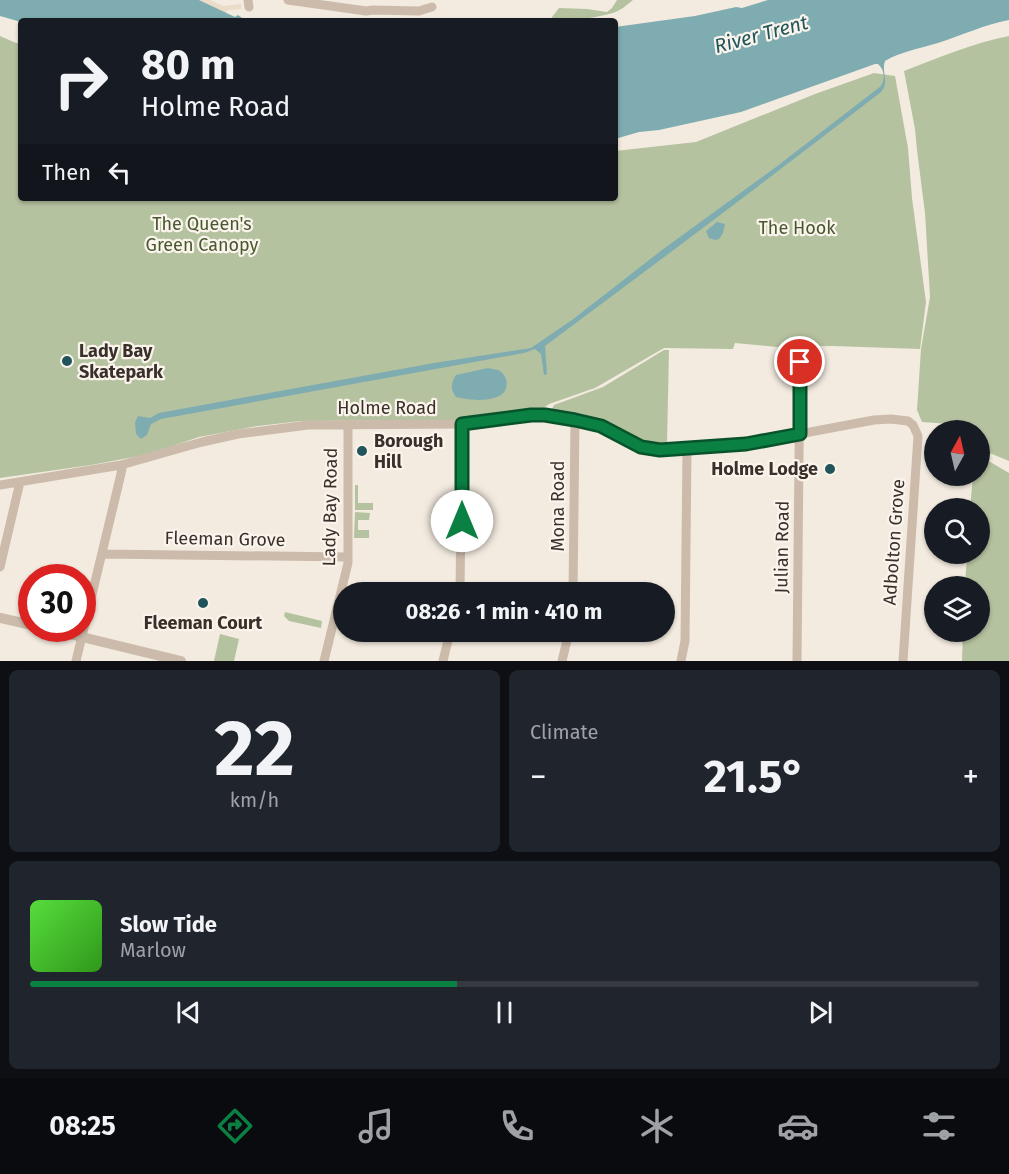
<!DOCTYPE html>
<html lang="en">
<head>
<meta charset="utf-8">
<style>
	:root { --surface:#171b24; --page:#20242c; --text:#f1f3f6; --muted:#9ea1a6; --line:#363941; --accent:#0b8043 }
	body { margin:0; font-family:"Fira Sans",sans-serif; background:var(--page); color:var(--text); height:100vh; display:flex; flex-direction:column; font-size:22px; white-space:nowrap }
	* { box-sizing:border-box; margin:0 }
	p { font-size:20px; color:var(--muted) }
	.icon { flex:none; width:33px; height:33px; fill:none; stroke:currentColor; stroke-width:2; stroke-linecap:round; stroke-linejoin:round }
	.map { position:relative; height:661px; overflow:hidden }
	.details { display:flex; flex-direction:column; gap:9px; padding:9px; background:#0d0f14; flex:1 }
	.details>* { flex:none }
	.banner { position:absolute; left:18px; top:18px; width:600px; height:183px; border-radius:6px; box-shadow:0 2px 4px #0004; background:#171b24; color:var(--text); overflow:hidden }
	.needle { width:39px; rotate:8deg }
	.controls { position:absolute; left:924px; top:420px; display:grid; gap:12px }
	.controls a { display:grid; place-items:center; width:66px; height:66px; border-radius:50%; background:var(--surface); box-shadow:0 2px 4px #0004; font-size:30px }
	.speed { position:absolute; left:18px; top:564px; display:flex; gap:12px; font-size:30px; font-weight:700; text-align:center }
	.speed>* { display:grid; place-content:center; width:78px; height:78px; border-radius:50%; background:var(--surface); box-shadow:0 2px 4px #0004; line-height:1 }
	.speed .limit { border:9px solid #d22; background:#fff; color:#111 }
	.pin { position:absolute; display:grid; place-items:center; width:51px; height:51px; color:#fff; margin:-26px; border:3px solid #fff; border-radius:50%; box-shadow:0 2px 6px #0007 }
	.me { position:absolute; width:66px; margin:-33px; rotate:0deg; stroke-linejoin:round; filter:drop-shadow(0 0 4px #0008) }
	.turn { display:flex; align-items:center; gap:21px; height:126px; padding:0 24px; font-size:27px }
	.turn .icon { width:78px; height:78px; stroke-width:2.5 }
	.turn b { display:block; font-size:42px; line-height:51px }
	.then { display:flex; align-items:center; height:57px; padding:0 24px; background:#0003; gap:12px; font-size:22px }
	.big { font-size:45px; font-weight:700; line-height:1.1 }
	.details .widget { flex:1; display:flex; flex-direction:column; justify-content:center; gap:9px; min-width:0; padding:0 21px; border-radius:9px; background:var(--page) }
	.details .dial { align-items:center; gap:0 }
	.dial b { font-size:78px; line-height:1 }
	.song { display:flex; align-items:center; gap:18px }
	.cover { width:72px; height:72px; border-radius:9px; background:linear-gradient(135deg,hsl(110 70% 55%),hsl(110 70% 35%)) }
	.played { height:6px; border-radius:3px; background:linear-gradient(90deg,var(--accent) 45%,var(--line) 45%) }
	.keys { display:flex; justify-content:space-around; direction:ltr }
	.heat { display:flex; justify-content:space-between; align-items:center; font-size:33px; direction:ltr }
	.details .tiles { flex:1; display:grid; gap:9px; grid-template-columns:1fr 1fr }
	.widget:last-child { grid-column:span 2 }
	.trip { position:absolute; left:333px; top:582px; width:342px; height:60px; border-radius:30px; background:var(--surface); box-shadow:0 2px 4px #0004; font-weight:700; line-height:60px; text-align:center }
	.tab-bar { display:flex; height:96px; justify-content:space-around; align-items:center; background:#090b0e; color:var(--muted) }
	.tab-bar .icon { width:42px; height:42px }
	.tab-bar .active { color:var(--accent) }
	.tab-bar b { font-size:27px; color:var(--text) }
	.map>svg:first-child { display:block }
	.green { fill:#b5c29f }
	.plaza { fill:#ebdcc7 }
	.water { fill:#7eacb0 }
	.lines { fill:none; stroke-linecap:round; stroke-linejoin:round }
	.minor { stroke:#ccbbab; stroke-width:9 }
	.tertiary { stroke:#ccbbab; stroke-width:10 }
	.route-casing { stroke:#07532c; stroke-width:15 }
	.route { stroke:#0b8043; stroke-width:10 }
	.poi-dot { fill:#1f555b; stroke:#faf4ec; stroke-width:2 }
	.labels { text-anchor:middle; dominant-baseline:central; stroke-width:4.5; stroke-linejoin:round; paint-order:stroke }
	.park-label { font-size:18px; fill:#47582e; stroke:#faf4ec }
	.poi-label { font-size:18px; font-weight:bold; fill:#39302a; stroke:#faf4ec; text-anchor:start }
	.street-label { font-size:18px; fill:#39302a; stroke:#faf4ec }
	.water-label { font-size:20px; font-style:italic; fill:#1f555b; stroke:#faf4ec }
</style>
</head>
<body>
<div class="map">
<svg width="1009" height="661" viewBox="0 0 1009 661">
	<rect width="100%" height="100%" fill="#f3ebe0"/>
	<path class="green" d="M617,0h16c-6,5 -13,11 -20,13 -21,6 -46,8 -68,8h4l10,-13 28,1 20,3 5,-4z
		M0,36l16,7h5v155h594v-47l81,-9 119,-48 59,-21 21,3 13,72 4,50 14,104 -6,47 -87,-3 -56,1 -42,-4 -2,6 -69,-1 -69,40 -46,16 -8,6h-8l-70,10 -162,1 -43,5 -59,11 -35,12 -25,7 -48,9 -91,13z
		M1009,36v425l-29,-12v-19h-12l-3,-5 -43,-3 -5,-12 4,-61 9,-52 -5,-84 -8,-63 -2,-21 -11,-58c34,-13 69,-28 105,-35z
		M664,350h5l-2,94 -25,-2 -52,-25 -38,-8 2,-4 49,-18z
		M980,456l29,17v188h-47l1,-29h17v-46h-15l2,-32h13v-46h-10l3,-32h7z
		M355,485h3v18h15v7h-18z
		M355,512l15,1 -1,7h-11v10h11v8h-15z
		M285,612l37,9 -1,7 -32,-7 -5,-5z
		M220,634l19,5 -5,22h-20z"/>
	<path class="plaza" d="M199,0h11l13,6 18,-2v5l-13,1 -3,3z"/>
	<path class="water" d="M0,0h199l36,17 3,-2 7,5v1h-224v1l-21,-6z
		M768,0h241v20c-25,5 -47,15 -71,23 -17,5 -38,9 -53,18 -4,11 5,21 -4,31 -111,86 -223,170 -336,254l2,28 -3,1 -3,-21 -6,-5 -11,4 -363,66 -10,5 -4,11 -6,4 -5,-5 -1,-12 3,-6 12,2 9,-5 275,-50 97,-15 41,-28 90,-70 114,-83 105,-81c4,-7 4,-16 -3,-22h-3l-134,48 -82,18 -20,2 -24,7v-112l80,-11 41,-9 6,1z
		M717,222l8,2 -2,9 -4,6 -4,1 -6,-2 -3,-7z
		M488,368c3,1 7,1 10,2 11,5 12,21 1,26 -11,6 -32,4 -43,1 -6,-8 -5,-14 0,-22z"/>
	<g class="lines">
		<path class="minor" d="M248,0l1,7
			M288,0l78,11 7,-1 46,1 13,-4
			M0,485l121,-20 81,-23 36,-8 70,-9 161,-1 62,-9h14l30,5 26,6 40,21 19,3 86,-6 128,-24 17,-1 17,2 5,4 5,11 -15,225
			M102,554l246,3
			M0,567l20,-85
			M460,592l2,-168
			M573,592l2,-172
			M76,661l44,-183 2,-9 -1,-4
			M324,661l24,-98v-139
			M443,661l7,-29
			M562,661l7,-29
			M681,661l4,-20 2,-192
			M797,661l3,-308"/>
		<path class="tertiary" d="M0,618l32,7
			M45,628l136,33"/>
	</g>
	<g class="lines">
		<defs>
			<path id="route" d="M462,521v-97l69,-9h14l30,5 26,6 40,21 19,3 86,-6 54,-10v-72"/>
		</defs>
		<use href="#route" class="route-casing"/>
		<use href="#route" class="route"/>
	</g>
	<g class="poi-dot">
		<circle cx="67" cy="361" r="6"/>
		<circle cx="362" cy="451" r="6"/>
		<circle cx="830" cy="469" r="6"/>
		<circle cx="203" cy="603" r="6"/>
	</g>
	<g class="labels">
		<g class="park-label">
			<text x="202" y="224">The Queen's<tspan x="202" dy="21">Green Canopy</tspan></text>
			<text x="797" y="228">The Hook</text>
		</g>
		<g class="poi-label">
			<text x="79" y="351">Lady Bay<tspan x="79" dy="21">Skatepark</tspan></text>
			<text x="374" y="441">Borough<tspan x="374" dy="21">Hill</tspan></text>
			<text x="818" y="469" text-anchor="end">Holme Lodge</text>
			<text x="203" y="623" text-anchor="middle">Fleeman Court</text>
		</g>
		<g class="street-label">
			<text x="387" y="408">Holme Road</text>
			<text transform="translate(558 506) rotate(-90)">Mona Road</text>
			<text transform="translate(330 507) rotate(-89)">Lady Bay Road</text>
			<text transform="translate(225 539) rotate(1)">Fleeman Grove</text>
			<text transform="translate(894 542) rotate(-86)">Adbolton Grove</text>
			<text transform="translate(782 547) rotate(-89)">Julian Road</text>
		</g>
		<g class="water-label">
			<text transform="translate(761 34) rotate(-15)">River Trent</text>
		</g>
	</g>
</svg>
<div class="controls">
<a><svg class="needle" viewBox="-14 -14 28 28"><path d="M0-13l5 13h-10z" fill="#e53935"/><path d="M0 13l5-13h-10z" fill="#9ea1a6"/></svg></a>
<a><svg class="icon" aria-label="search" viewBox="0 0 24 24"><circle cx="10" cy="10" r="6"/><path d="M15 15l6 6"/></svg></a>
<a><svg class="icon" aria-label="layers" viewBox="0 0 24 24"><path d="M12 4l9 5-9 5-9-5zM3 14l9 5 9-5"/></svg></a>
</div>
<div class="speed"><div class="limit">30</div></div>
<div class="pin" style="left:800px;top:362px;background:#d93025"><svg class="icon" aria-label="arrive" viewBox="0 0 24 24"><path d="M6 21V4h12l-3 4 3 4H6"/></svg></div>
<svg class="me" style="left:462px;top:521px" viewBox="-20 -20 40 40"><circle r="19" fill="#fff"/><path d="M0-13L10 11 0 6-10 11z" fill="#0b8043"/></svg>
<div class="trip">08:26 · 1 min · 410 m</div>
<div class="banner">
<div class="turn"><svg class="icon" aria-label="right" viewBox="0 0 24 24"><path d="M7 20v-9h11M14 6l5 5-5 5"/></svg><div><b>80 m</b>Holme Road</div></div>
<div class="then">Then<svg class="icon" aria-label="left" viewBox="0 0 24 24"><path d="M17 20v-9H6M10 6l-5 5 5 5"/></svg></div>
</div>
</div>
<section class="details">
<div class="tiles">
<div class="widget dial"><b>22</b><p>km/h</p></div>
<div class="widget"><p>Climate</p>
<div class="heat"><a>−</a><b class="big">21.5°</b><a>+</a></div>
</div>
<div class="widget">
<div class="song"><i class="cover"></i><div><b>Slow Tide</b><p>Marlow</p></div></div>
<div class="played"></div>
<div class="keys"><svg class="icon" aria-label="previous" viewBox="0 0 24 24"><path d="M18 5L8 12l10 7zM5 5v14"/></svg><svg class="icon" aria-label="pause" viewBox="0 0 24 24"><path d="M8 5v14M16 5v14"/></svg><svg class="icon" aria-label="next" viewBox="0 0 24 24"><path d="M6 5l10 7-10 7zM19 5v14"/></svg></div>
</div>
</div>
</section>
<nav class="tab-bar">
<b>08:25</b>
<svg class="icon active" aria-label="directions" viewBox="0 0 24 24"><path d="M12 3l9 9-9 9-9-9zM9 14v-3h6M13 9l2 2-2 2"/></svg>
<svg class="icon" aria-label="music" viewBox="0 0 24 24"><path d="M9 18V5l10-2v13"/><circle cx="6" cy="18" r="3"/><circle cx="16" cy="16" r="3"/></svg>
<svg class="icon" aria-label="phone" viewBox="0 0 24 24"><path d="M5 4h4l2 5-3 2q2 4 5 5l2-3 5 2v4C11 20 4 13 5 4z"/></svg>
<svg class="icon" aria-label="climate" viewBox="0 0 24 24"><path d="M12 3v18M4 7l16 10M4 17L20 7"/></svg>
<svg class="icon" aria-label="car" viewBox="0 0 24 24"><path d="M5 17H2v-5l4-1 3-4h7l3 4 3 1v5h-3M9 17h6M6 11h13"/><circle cx="7" cy="17" r="2"/><circle cx="17" cy="17" r="2"/></svg>
<svg class="icon" aria-label="filters" viewBox="0 0 24 24"><path d="M4 7h16M4 17h16"/><circle cx="9" cy="7" r="2"/><circle cx="15" cy="17" r="2"/></svg>
</nav>
</body>
</html>
